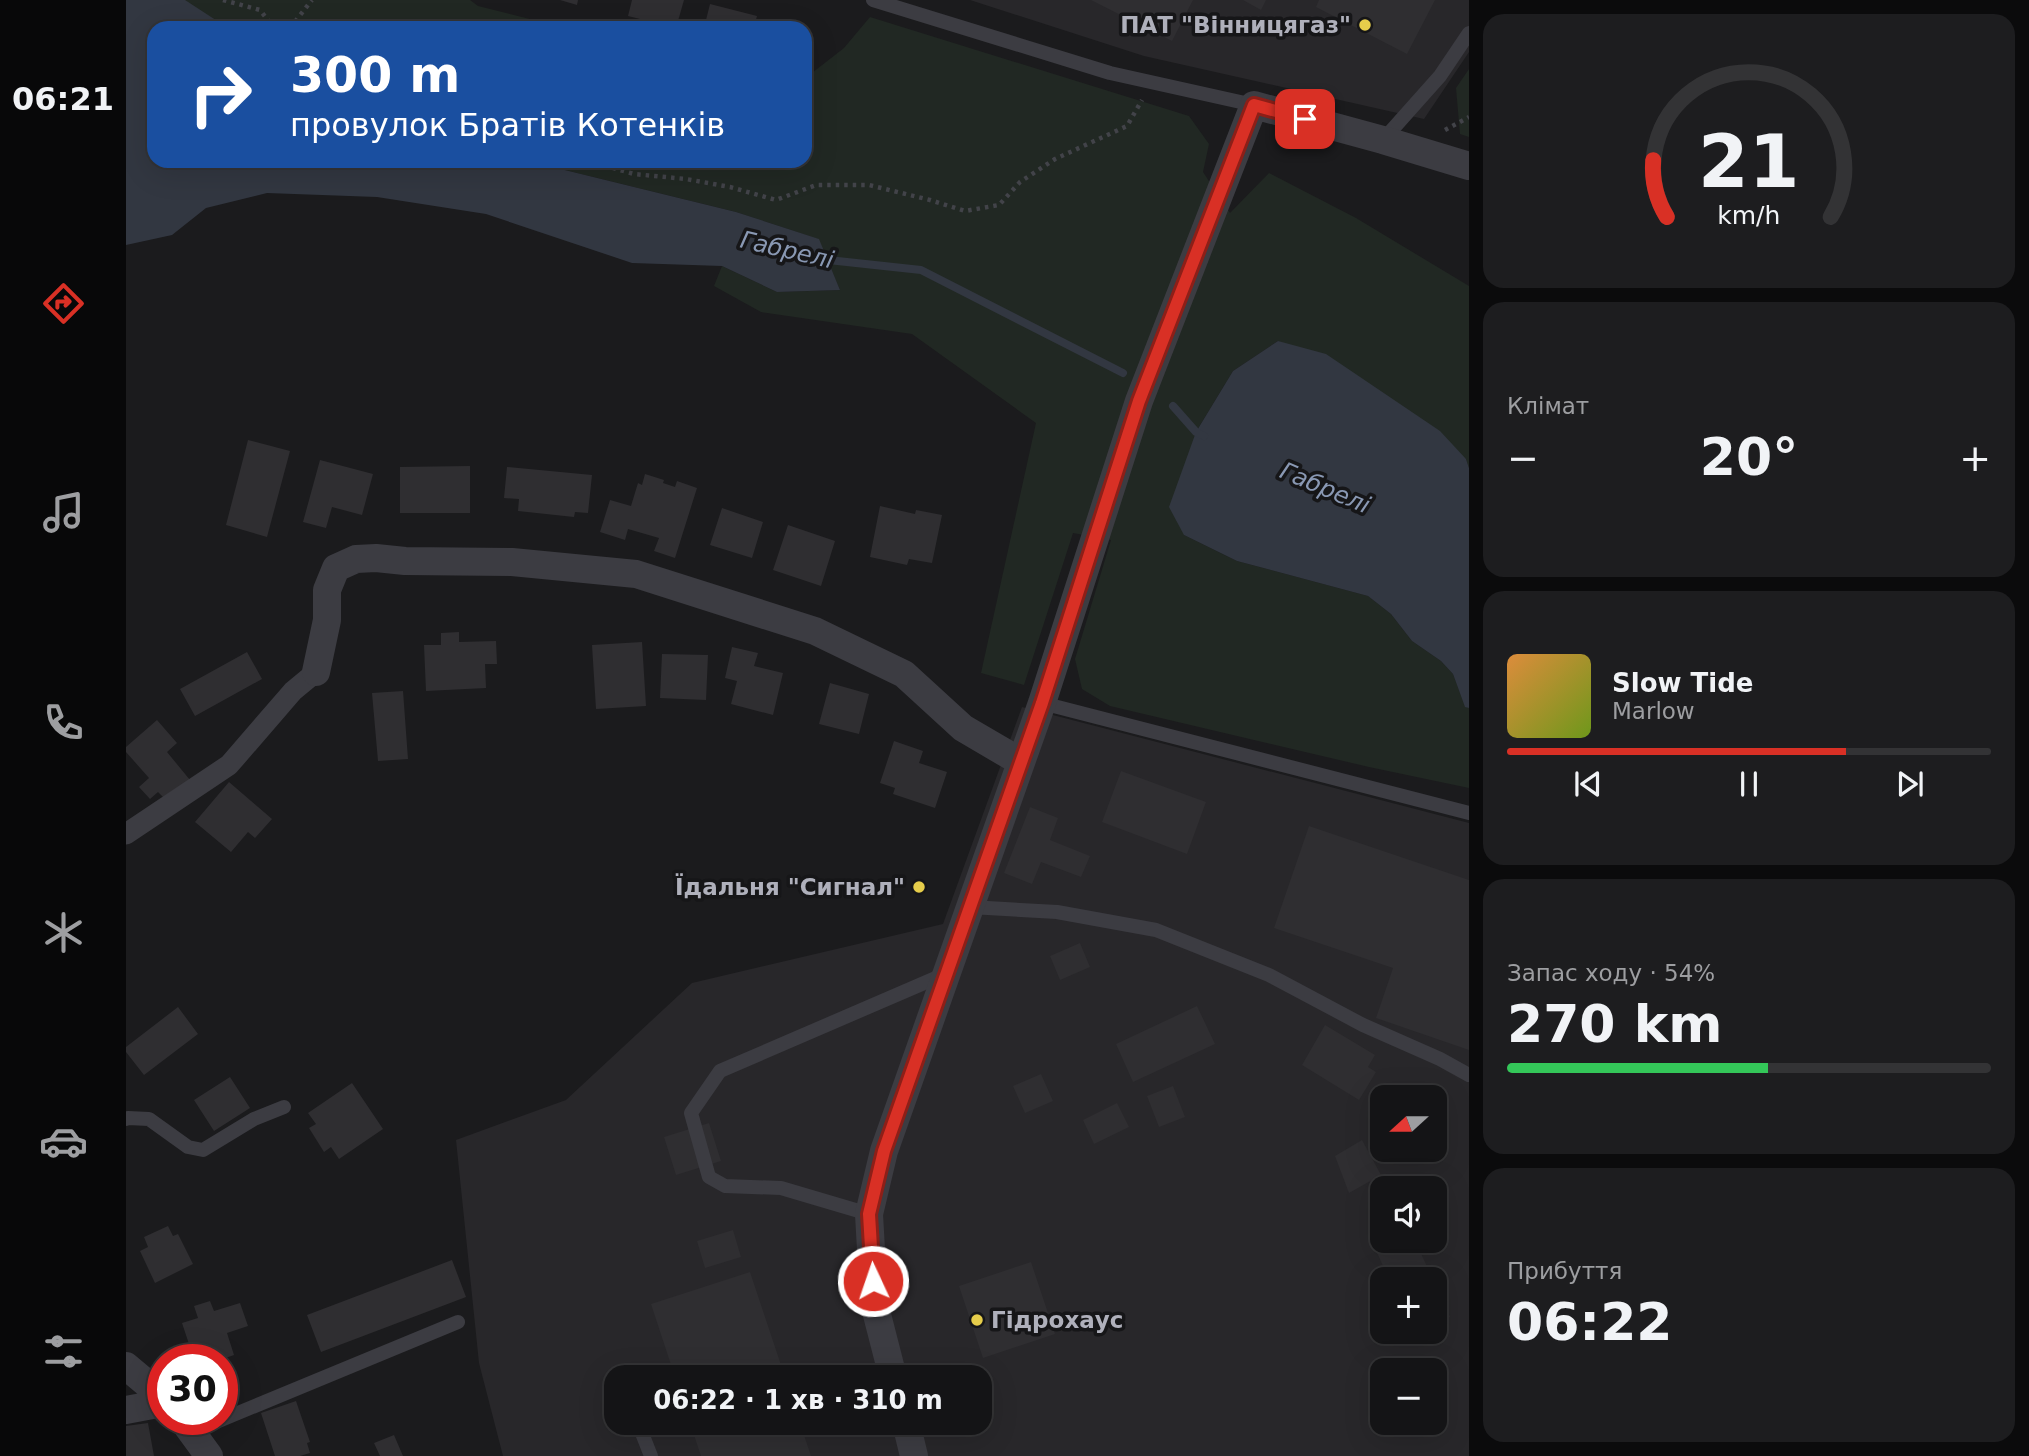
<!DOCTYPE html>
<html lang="uk">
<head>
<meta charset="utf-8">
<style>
	:root { --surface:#141416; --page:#1d1d1f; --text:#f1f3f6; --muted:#9d9ea1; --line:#333335; --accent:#d93025 }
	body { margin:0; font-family:"DejaVu Sans",sans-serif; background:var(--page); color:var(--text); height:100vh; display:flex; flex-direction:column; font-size:26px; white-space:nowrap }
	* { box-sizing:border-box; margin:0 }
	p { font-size:23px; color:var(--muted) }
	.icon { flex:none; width:38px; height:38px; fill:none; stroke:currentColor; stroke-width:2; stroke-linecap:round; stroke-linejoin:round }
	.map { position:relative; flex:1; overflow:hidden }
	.sheet { display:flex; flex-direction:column; gap:14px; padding:14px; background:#0b0b0c; width:560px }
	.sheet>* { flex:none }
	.top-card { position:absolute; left:21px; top:21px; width:665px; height:147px; border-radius:21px; box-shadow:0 7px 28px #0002,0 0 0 2px var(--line); background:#1a4fa0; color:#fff; overflow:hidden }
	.needle { width:46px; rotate:249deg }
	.tools { position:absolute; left:1244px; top:1085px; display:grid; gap:14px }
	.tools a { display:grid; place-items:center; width:77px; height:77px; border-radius:14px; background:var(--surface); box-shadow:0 7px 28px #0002,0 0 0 2px var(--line); font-size:35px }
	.speed { position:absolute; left:21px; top:1344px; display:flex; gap:14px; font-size:35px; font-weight:700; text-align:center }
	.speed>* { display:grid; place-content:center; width:91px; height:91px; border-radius:50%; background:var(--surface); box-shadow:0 7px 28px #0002,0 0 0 2px var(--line); line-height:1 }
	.speed .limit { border:10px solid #d22; background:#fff; color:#111 }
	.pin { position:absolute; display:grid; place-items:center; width:60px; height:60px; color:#fff; margin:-30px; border-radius:14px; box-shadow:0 4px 10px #0006 }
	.me { position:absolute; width:77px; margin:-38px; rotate:357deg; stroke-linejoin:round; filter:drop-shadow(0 0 5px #0008) }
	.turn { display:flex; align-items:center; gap:24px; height:147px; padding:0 28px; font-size:32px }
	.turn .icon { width:91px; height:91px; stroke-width:2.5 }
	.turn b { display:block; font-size:49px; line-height:60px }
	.big { font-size:52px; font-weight:700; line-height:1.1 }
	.sheet .card { flex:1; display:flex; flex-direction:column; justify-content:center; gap:10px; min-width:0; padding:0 24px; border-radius:21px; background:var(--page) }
	.sheet .dial { align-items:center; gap:0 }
	.dial svg { height:182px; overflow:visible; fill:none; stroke:var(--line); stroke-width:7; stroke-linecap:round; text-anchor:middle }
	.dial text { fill:var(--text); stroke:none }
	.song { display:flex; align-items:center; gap:21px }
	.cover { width:84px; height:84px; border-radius:10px; background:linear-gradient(135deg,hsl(30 70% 55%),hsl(80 70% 35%)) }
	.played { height:7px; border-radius:4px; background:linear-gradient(90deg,var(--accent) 70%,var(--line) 70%) }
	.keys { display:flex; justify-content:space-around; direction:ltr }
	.heat { display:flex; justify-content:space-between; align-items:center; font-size:38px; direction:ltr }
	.charge { height:10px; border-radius:5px; background:linear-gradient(90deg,#34c759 54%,var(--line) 0) }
	.trip { position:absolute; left:478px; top:1365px; width:388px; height:70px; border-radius:21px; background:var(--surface); box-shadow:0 7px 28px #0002,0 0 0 2px var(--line); font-weight:700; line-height:70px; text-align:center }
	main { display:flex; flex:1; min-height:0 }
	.tab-bar { display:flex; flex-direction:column; width:126px; justify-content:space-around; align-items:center; background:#080809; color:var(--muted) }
	.tab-bar .icon { width:49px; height:49px }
	.tab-bar .active { color:var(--accent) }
	.tab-bar b { font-size:32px; color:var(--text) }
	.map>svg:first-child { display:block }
	.built { fill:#28272a; fill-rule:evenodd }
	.green { fill:#212823 }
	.water { fill:#323741 }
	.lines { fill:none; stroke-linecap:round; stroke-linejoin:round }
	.stream { stroke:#323741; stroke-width:8 }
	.building { fill:#2f2e31 }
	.path { stroke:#424349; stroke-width:4.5; stroke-dasharray:3.5 5; stroke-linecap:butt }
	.service { stroke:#3c3c42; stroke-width:14 }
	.pedestrian { stroke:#3c3c42; stroke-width:21 }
	.minor { stroke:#3c3c42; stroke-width:28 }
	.route-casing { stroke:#8d1f18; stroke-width:18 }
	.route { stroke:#d93025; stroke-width:12 }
	.poi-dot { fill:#e6cd4b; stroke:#161618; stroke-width:2.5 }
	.labels { text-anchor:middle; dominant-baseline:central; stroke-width:7; stroke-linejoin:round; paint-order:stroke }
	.poi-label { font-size:23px; font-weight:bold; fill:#afb0bb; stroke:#161618; text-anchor:end }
	.water-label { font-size:24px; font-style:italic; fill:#8998b3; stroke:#161618 }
</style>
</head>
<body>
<main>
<nav class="tab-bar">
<b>06:21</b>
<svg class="icon active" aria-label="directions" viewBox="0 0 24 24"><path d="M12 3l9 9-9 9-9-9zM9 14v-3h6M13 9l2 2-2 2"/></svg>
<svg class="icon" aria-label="music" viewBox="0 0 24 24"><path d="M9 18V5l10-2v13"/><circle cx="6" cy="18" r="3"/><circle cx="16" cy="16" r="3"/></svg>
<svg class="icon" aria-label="phone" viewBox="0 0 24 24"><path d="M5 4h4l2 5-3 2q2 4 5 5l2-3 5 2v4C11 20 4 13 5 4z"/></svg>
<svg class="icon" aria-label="climate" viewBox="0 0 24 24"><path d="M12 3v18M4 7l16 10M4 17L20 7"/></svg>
<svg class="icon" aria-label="car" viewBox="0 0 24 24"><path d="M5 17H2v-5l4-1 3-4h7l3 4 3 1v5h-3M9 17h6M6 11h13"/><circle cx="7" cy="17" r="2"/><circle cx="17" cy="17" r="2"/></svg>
<svg class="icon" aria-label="filters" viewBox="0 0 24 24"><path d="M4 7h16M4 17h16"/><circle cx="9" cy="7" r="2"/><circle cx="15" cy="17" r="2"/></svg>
</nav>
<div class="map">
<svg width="1343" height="1456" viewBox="0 0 1343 1456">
	<rect width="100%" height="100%" fill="#1b1b1d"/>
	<path class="built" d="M844,0h499v52l-45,67 -280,-63z
		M896,707l447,116v633h-966l-24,-93 -23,-223 110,-40 126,-117 251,-59zM1256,1097h53v53h-53zM1256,1188h53v53h-53zM1256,1279h53v53h-53zM1256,1370h53v53h-53zM490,1377h364v46h-364z"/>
	<path class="green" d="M57,0h287l8,6 87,22h-340z
		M744,17l319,99 20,28 -6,28 27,41 39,-40 87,45 113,68v182l-3,-9 -188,-118 -45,30 -37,61 -12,103 53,26 131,35 23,18 21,27 29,20 12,13 12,32 4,2v80l-100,-21 -259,-61 -28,-17 -7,-30 36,-119 -38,-7 -49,152 -43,-12 55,-250 -124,-89 -151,-22 -47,-26 8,-20 55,26 63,-2 -22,-51 -82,-27 -208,-51h277v-85h3l36,-28z
		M1343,69v68l-9,-3 -4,-46z"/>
	<path class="water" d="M0,0h59l43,28h-74v133h374l208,51 83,27 21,51 -63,2 -55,-26 -90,-3 -146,-49 -109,-17 -110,-4 -61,15 -34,27 -46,10z
		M1152,341l48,13 114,77 26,28 3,9v240l-4,-1 -12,-33 -12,-13 -29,-20 -21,-27 -23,-18 -131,-35 -53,-26 -15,-28 27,-75 37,-61z"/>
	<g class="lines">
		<path class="stream" d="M693,259l102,11 202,103
			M1047,406l23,26 8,4"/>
	</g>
	<path class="building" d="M434,0h18l-1,5z
		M506,0h52l-8,28 -48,-12z
		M965,0h102l-21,41z
		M1117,0h23l-5,10z
		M1193,0h116l-28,54 -91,-47z
		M584,4l47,12 -3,12h-50z
		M122,440l42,11 -23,86 -41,-12z
		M194,460l53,14 -11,41 -30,-8 -6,21 -23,-6z
		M344,466v47h-70v-46z
		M381,467l85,8 -4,38 -13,-1 -1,5 -56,-6 1,-12 -15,-1z
		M519,474l19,6 -1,3 12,4 2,-6 20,7 -22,70 -21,-7 5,-13 -31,-9 -3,11 -25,-8 10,-32 21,6 7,-23 4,2z
		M754,506l35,8 1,-4 26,5 -10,48 -23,-4 -2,6 -37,-8z
		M596,508l41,14 -11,36 -42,-13z
		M662,525l47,16 -14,45 -48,-16z
		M333,632v10l37,-1 1,23h-12l1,24 -60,3 -2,-46h17v-12z
		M516,642l4,64 -50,3 -4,-64z
		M606,647l26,6 -4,13 29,7 -10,42 -42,-11 6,-23 -12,-3z
		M121,652l15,27 -67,37 -15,-27z
		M536,654l46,1 -2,45 -46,-2z
		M704,683l39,11 -10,40 -40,-10z
		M277,691l5,68 -30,2 -6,-68z
		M31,720l20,23 -10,9 23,28 -24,20 -8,-8 -8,7 -11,-12 10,-9 -23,-26v-5z
		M768,741l29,10 -4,12 28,9 -12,36 -42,-14 2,-6 -15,-5z
		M995,771l85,31 -19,52 -85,-32z
		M103,782l43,37 -17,19 -7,-6 -17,20 -36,-30z
		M904,807l28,11 -8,22 40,16 -9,21 -40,-15 -9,22 -28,-11z
		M1183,826l160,54v170l-93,-32 17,-50 -119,-40z
		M954,943l10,24 -30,13 -10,-24z
		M1071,1006l18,38 -82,38 -17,-38z
		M52,1007l20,27 -54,41 -18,-23v-5z
		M1199,1025l50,30 -7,12 8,5 -17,28 -57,-35z
		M915,1074l12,27 -28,12 -12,-27z
		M104,1077l20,31 -36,23 -20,-31z
		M226,1083l31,46 -44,30 -8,-12 -7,5 -15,-24 7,-4 -8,-11z
		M1047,1086l12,31 -26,10 -12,-31z
		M991,1103l12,24 -35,17 -11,-24z
		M583,1123l12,38 -45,14 -12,-38z
		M1236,1140l19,35 -32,18 -14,-37z
		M1256,1199v38l-14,-31z
		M42,1226l5,10 5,-2 15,30 -38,19 -15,-32 8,-4 -4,-10z
		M607,1230l8,27 -36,11 -8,-27z
		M1259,1241h30l18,38h-44l-15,-33z
		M326,1260l14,37 -145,55 -14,-37z
		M905,1262l24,72 -72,24 -24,-72z
		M624,1272l35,105h-110l-24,-73z
		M1309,1284l15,33 -15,6z
		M84,1301l4,10 26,-8 8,23 -21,7 7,22 -14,5h-13l-3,-8 -11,4 -11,-33 16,-5 -4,-12z
		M170,1401l14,41 -3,1 3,10 -10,3h-25l-14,-43z
		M22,1423l6,33h-28v-30z
		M564,1423h110l11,33h-110z
		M268,1435l9,21h-23l-6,-13z"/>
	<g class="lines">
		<path class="path" d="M97,0l37,10 14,18
			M164,28l22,-28
			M1319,130l24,-13
			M462,161l46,13 52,5 44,8 46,13 40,-15h53l61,15 35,11 34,-6 21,-23 35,-23 72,-33 15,-26"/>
		<path class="service" d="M747,0l237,73 144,32
			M1257,140l57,-64 29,-43
			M916,703l427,110
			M844,907l87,5 99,18 113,45 94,50 77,34 29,16
			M0,1119l2,-1 21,1 39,28 15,3 51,-31 30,-12
			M743,1214l-88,-26 -56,-2 -16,-9 -18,-64 29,-42 225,-97
			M512,1423l13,33
			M66,1432l266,-110"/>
		<path class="pedestrian" d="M0,834l103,-69 64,-74 23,-19"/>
		<path class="minor" d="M190,672l11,-52v-30l9,-22 20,-9 20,-1 29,3 107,1 124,12 179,57 89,43 59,54 58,34
			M0,1366l37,31
			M767,1377l-19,-74 -5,-89 15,-63 158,-448 97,-302 115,-296 129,35 86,26
			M0,1410l37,-7
			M56,1419l27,37
			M780,1423l8,33"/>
	</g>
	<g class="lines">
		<defs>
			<path id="route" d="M747,1281l-4,-67 15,-63 158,-448 97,-302 115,-296 51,14"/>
		</defs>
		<use href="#route" class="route-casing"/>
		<use href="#route" class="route"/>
	</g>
	<g class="poi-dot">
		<circle cx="1239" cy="25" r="7"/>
		<circle cx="793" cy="887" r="7"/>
		<circle cx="851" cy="1320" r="7"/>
	</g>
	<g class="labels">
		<g class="poi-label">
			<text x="1225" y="25">ПАТ "Вінницягаз"</text>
			<text x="779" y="887">Їдальня "Сигнал"</text>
			<text x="865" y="1320" text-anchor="start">Гідрохаус</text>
		</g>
		<g class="water-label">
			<text transform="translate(661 250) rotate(13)">Габрелі</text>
			<text transform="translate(1199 488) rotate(23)">Габрелі</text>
		</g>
	</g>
</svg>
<div class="tools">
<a><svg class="needle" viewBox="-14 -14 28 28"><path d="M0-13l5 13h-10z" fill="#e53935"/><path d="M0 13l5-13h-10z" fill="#9d9ea1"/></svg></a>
<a><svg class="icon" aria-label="sound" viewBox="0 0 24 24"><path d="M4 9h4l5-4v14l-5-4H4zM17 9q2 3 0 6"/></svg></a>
<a>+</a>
<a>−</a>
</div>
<div class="speed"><div class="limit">30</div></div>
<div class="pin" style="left:1179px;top:119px;background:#d93025"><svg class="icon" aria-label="arrive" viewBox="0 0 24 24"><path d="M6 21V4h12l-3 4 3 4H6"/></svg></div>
<svg class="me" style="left:747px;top:1281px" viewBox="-20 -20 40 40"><circle r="17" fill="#d93025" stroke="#fff" stroke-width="3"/><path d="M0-11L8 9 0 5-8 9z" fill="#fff"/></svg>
<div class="trip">06:22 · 1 хв · 310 m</div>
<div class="top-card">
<div class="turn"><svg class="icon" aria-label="right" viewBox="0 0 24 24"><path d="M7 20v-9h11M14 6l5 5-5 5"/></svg><div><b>300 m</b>провулок Братів Котенків</div></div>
</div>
</div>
<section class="sheet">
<div class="card dial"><svg viewBox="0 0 100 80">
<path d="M14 69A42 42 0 1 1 86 69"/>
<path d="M14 69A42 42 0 0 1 8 44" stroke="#d93025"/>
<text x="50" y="56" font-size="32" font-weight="700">21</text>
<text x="50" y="72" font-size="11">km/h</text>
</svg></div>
<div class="card"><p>Клімат</p>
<div class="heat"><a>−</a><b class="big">20°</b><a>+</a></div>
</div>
<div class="card">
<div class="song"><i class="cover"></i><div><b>Slow Tide</b><p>Marlow</p></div></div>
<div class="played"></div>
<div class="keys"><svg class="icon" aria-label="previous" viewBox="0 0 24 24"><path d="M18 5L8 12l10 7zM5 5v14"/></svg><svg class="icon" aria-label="pause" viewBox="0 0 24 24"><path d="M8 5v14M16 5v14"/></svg><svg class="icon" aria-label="next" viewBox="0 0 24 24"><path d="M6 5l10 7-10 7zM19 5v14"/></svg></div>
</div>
<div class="card"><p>Запас ходу · 54%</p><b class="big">270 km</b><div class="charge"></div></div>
<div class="card"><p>Прибуття</p><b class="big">06:22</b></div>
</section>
</main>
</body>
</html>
